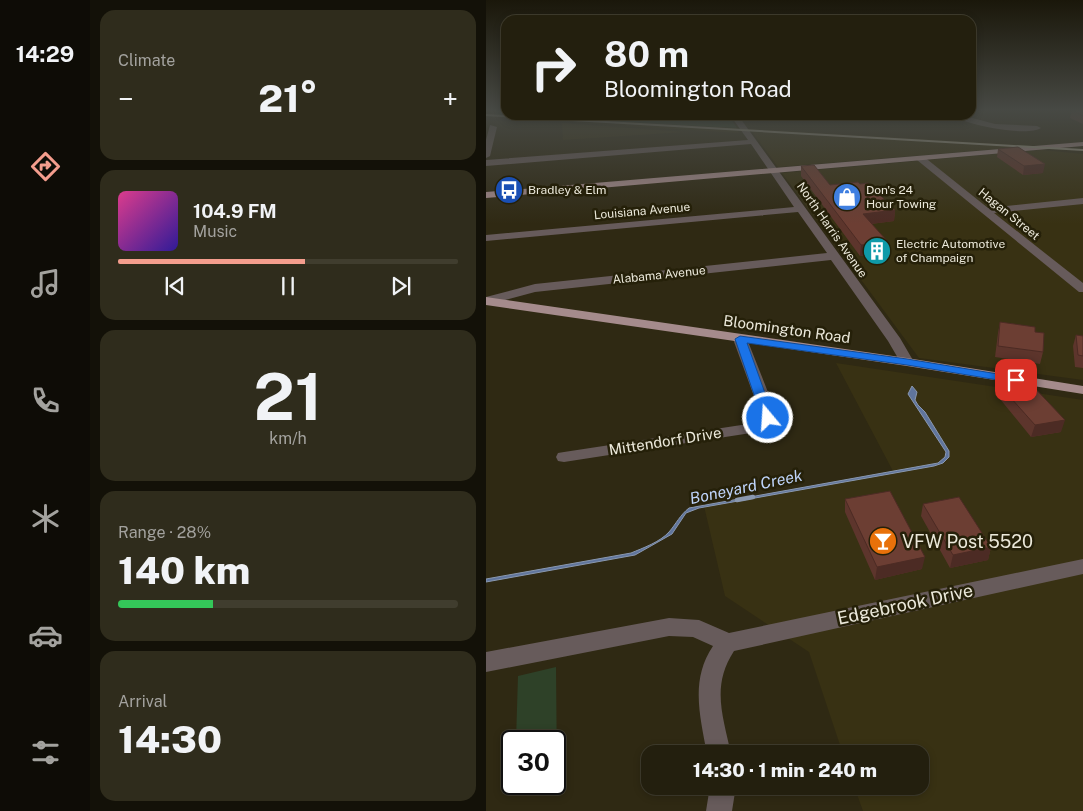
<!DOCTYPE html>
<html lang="en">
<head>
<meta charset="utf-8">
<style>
	:root { --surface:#231f0e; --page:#2f2c1c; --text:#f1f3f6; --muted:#a3a29e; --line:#403d2e; --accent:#f49d8d }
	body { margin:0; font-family:"Public Sans",sans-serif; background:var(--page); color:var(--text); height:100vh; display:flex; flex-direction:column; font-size:19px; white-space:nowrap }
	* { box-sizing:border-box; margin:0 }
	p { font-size:16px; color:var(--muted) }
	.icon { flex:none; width:28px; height:28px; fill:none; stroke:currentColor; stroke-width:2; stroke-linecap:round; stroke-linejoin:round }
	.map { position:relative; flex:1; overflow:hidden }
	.side { display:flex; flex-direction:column; gap:10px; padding:10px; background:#131108; width:396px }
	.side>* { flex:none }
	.guide { position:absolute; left:15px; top:15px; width:475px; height:105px; border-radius:15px; box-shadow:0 2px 8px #0003,0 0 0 1px var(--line); background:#231f0e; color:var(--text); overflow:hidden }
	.speed { position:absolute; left:15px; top:730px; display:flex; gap:10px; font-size:25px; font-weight:700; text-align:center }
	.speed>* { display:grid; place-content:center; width:65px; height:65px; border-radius:50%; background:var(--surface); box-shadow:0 2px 8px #0003,0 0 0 1px var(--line); line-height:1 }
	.speed .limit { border:2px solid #111; border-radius:8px; background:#fff; color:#111 }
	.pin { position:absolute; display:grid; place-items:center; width:42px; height:42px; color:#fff; margin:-21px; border-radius:10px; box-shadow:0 2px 8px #0006 }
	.me { position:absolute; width:55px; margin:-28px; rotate:342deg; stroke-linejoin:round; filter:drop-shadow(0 0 4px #0008) }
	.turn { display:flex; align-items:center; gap:18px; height:105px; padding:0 20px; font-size:22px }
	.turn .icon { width:65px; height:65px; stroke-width:2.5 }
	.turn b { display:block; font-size:35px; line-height:42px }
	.big { font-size:38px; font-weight:800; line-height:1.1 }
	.side .tile { flex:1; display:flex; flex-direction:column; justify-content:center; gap:8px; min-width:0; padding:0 18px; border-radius:15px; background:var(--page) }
	.side .dial { align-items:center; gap:0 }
	.dial b { font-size:65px; line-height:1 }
	.song { display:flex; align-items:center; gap:15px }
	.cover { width:60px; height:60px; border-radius:8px; background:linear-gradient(135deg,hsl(330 70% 55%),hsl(250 70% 35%)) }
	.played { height:5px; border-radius:2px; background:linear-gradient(90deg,var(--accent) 55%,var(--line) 55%) }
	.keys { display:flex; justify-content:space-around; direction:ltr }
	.heat { display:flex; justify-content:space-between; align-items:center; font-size:28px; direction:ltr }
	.charge { height:8px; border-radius:4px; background:linear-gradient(90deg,#34c759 28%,var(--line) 0) }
	.trip { position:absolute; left:155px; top:745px; width:288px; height:50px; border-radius:15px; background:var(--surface); box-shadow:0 2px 8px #0003,0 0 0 1px var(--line); font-weight:800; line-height:50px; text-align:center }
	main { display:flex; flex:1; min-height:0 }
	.menu { display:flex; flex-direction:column; width:90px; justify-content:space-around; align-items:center; background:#0e0c06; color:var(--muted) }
	.menu .icon { width:35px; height:35px }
	.menu .current { color:var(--accent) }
	.menu b { font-size:22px; color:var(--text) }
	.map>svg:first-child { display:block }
	.built { fill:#383113 }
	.green { fill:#2e4128 }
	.water { fill:#60759d; stroke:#8a98af }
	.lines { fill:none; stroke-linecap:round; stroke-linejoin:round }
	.stream { stroke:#8a98af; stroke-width:4.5 }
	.minor { fill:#675b5b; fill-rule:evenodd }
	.major { fill:#a58b8c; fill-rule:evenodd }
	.rail { stroke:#9f9a89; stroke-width:2 }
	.wall { fill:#5d352c }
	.shaded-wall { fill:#4c2b24 }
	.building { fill:#6c3e33; stroke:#4c2b24 }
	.route { fill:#1a73e8; stroke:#114b97 }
	.labels { text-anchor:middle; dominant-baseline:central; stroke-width:5; stroke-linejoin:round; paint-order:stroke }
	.far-poi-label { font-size:12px; fill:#ebe8da; stroke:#252009; text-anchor:start }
	.far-street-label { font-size:12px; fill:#ebe8da; stroke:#252009 }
	.street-label { font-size:15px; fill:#ebe8da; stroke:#252009 }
	.water-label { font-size:16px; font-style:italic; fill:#bfd4fa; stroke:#252009 }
	.near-poi-label { font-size:18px; fill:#ebe8da; stroke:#252009; text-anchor:start }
	.near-street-label { font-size:18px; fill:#ebe8da; stroke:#252009 }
</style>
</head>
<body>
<main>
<nav class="menu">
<b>14:29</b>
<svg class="icon current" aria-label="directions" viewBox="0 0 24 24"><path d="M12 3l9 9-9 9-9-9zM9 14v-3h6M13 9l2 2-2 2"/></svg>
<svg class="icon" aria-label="music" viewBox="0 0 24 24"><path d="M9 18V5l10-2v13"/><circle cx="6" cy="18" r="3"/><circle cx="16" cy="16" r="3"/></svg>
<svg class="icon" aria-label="phone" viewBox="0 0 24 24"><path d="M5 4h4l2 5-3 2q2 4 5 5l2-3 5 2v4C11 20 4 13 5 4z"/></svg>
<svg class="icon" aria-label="climate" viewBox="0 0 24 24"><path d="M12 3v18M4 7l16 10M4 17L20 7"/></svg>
<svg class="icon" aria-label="car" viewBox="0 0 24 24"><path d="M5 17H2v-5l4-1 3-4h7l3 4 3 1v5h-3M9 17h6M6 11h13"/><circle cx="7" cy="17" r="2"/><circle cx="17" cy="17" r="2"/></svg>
<svg class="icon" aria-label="filters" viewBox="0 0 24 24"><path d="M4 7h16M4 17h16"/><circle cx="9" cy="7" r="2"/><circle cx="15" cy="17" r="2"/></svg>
</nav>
<section class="side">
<div class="tile"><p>Climate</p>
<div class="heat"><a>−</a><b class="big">21°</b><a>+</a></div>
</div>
<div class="tile">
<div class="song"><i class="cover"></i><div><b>104.9 FM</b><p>Music</p></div></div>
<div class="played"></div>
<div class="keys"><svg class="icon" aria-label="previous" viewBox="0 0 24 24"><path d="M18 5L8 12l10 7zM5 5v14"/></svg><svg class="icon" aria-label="pause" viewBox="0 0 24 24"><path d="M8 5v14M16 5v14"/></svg><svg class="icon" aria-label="next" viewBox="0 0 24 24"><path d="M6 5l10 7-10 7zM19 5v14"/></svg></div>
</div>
<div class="tile dial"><b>21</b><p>km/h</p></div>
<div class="tile"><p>Range · 28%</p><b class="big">140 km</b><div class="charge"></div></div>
<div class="tile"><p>Arrival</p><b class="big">14:30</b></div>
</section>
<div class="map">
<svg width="597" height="811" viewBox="0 0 597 811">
	<rect width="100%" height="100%" fill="#2f2913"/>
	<path class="built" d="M0,110h10l-1,5 242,13 2,5 -253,-16z
		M76,123l123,9 -122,8z
		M264,129h2l281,17 -255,21z
		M556,150l41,4v226l-164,-22 -137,-185z
		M350,363l247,37v411h-220l-9,-25h66v-32h-77l-34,-102 -84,-56 -21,-90 190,-33z"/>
	<path class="green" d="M10,110h10v5h222l9,13 -242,-13z
		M70,667l1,107 -2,1v-34h-39l2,-65z"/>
	<path class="water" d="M426,386l5,6 -2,8 3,5 7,7 24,39v6l-6,6 -9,3 -235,42 -13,5 -14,21 -37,21 -149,27v-3l145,-26c12,-5 29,-11 38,-21 7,-8 11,-17 20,-24l249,-45 7,-6 1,-5 -38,-58z"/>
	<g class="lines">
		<path class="stream" d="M251,500l16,-3"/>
		<path class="minor" d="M244,115h151l-4,2 -56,3 -81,-2 160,220 14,24 -2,3h-10l-14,-24 -57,-81 -296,32 -49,13v-8l49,-13 292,-31 -29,-41 -312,29v-6l308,-28 -43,-63 -265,22v-6l262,-20z
			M465,115h10l34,9 42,2 4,2c-14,9 -76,-3 -90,-13z
			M4,125l7,2 -7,29 -4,2v-18z
			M431,156h6l65,52 95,-10v6l-89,9 89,70v9h-4l-162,-132z
			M254,335l7,4 28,71 1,8 -9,9 -16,6 -187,29 -6,-1 -2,-4 2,-4 6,-1 184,-28 12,-7 -1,-7 -26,-71z
			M597,559v15l-349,77c-23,35 -11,65 -3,103h-24c-7,-38 -17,-74 6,-108l-20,-9 -24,-1 -183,36v-20l183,-34 30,2 30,13z
			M224,786h26l-4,25h-26z"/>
		<path class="major" d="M597,142v4l-597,52v-6z
			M0,297l421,61 176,28v8l-176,-28 -421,-61z"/>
		<path class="rail" d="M0,115l597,35"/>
	</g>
	<path class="wall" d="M586,110h11v14l-13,-6z
		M512,149l45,24 -20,2 -26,-18z
		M315,166l29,19 30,-1 35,26 -1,11 -23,3 17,18 -2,11 -26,3 -59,-80z
		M514,322l35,10 8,20 -3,12 -45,-7 3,-24z
		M590,335l7,1v32l-8,-1 -2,-21z
		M516,388l59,44 -30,5 -31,-38z
		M359,499l77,70 -47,11 -30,-68z
		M437,504l68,43 -3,13 -38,8 -29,-52z"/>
	<path class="shaded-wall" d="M559,164l-2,9 -20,2 1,-9z
		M409,210l-1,11 -32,4 1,-11z
		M402,242l-2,11 -26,3 1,-11z
		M579,420l-4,12 -30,5 4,-12z
		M505,547l-3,13 -38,8 3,-13z
		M439,557l-3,12 -47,11 2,-13z"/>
	<path class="building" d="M586,110h11v6z
		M532,147l27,17 -21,2 -26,-17z
		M328,165l16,20 28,-3 2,2 8,-1 27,27 -32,4 25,28 -27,3 -60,-79z
		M514,322l35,5v5l9,1 -1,19 -45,-6z
		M590,335l7,1v20l-5,-1z
		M544,383l35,37 -30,5 -33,-37z
		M404,491l35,66 -48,10 -32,-68z
		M473,497l32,50 -38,8 -30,-51z"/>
	<linearGradient id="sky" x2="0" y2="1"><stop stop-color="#1a170a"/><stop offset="0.49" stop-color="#474944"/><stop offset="1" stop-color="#474944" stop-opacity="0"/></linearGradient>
	<rect width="597" height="224" fill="url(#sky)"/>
	<path class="route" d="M254,336l167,23 109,18 6,3 -6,3 -109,-18 -160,-22 27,75 -6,3 -6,-3 -27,-79z"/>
	<defs>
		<symbol id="bus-disc" viewBox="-11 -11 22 22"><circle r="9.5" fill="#1a4fb4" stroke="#252009"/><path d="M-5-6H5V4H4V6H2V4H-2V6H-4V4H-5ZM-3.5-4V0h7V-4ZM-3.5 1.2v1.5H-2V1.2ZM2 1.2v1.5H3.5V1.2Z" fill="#fff"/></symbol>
		<symbol id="shop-disc" viewBox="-11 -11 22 22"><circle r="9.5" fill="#3f7fe0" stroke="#252009"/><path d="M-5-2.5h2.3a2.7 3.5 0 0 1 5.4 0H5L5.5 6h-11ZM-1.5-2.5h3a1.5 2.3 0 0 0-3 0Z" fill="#fff"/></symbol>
		<symbol id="building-disc" viewBox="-11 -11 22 22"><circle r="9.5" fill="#0f9aa8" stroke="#252009"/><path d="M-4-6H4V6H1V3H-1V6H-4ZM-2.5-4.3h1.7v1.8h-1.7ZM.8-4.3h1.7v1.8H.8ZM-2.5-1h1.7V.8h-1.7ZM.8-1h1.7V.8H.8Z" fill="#fff"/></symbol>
		<symbol id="bar-disc" viewBox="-11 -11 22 22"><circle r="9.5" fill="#e8710a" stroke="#252009"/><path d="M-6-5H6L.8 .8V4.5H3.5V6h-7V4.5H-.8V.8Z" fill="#fff"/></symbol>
	</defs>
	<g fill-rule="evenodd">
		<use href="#bus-disc" x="7" y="174" width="32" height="32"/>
		<use href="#shop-disc" x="345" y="181" width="32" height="32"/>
		<use href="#building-disc" x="375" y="235" width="32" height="32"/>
		<use href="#bar-disc" x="381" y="525" width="32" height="32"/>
	</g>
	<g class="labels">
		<g class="far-poi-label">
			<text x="42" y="190">Bradley &amp; Elm</text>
			<text x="380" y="190">Don's 24<tspan x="380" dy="14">Hour Towing</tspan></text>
			<text x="410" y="244">Electric Automotive<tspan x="410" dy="14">of Champaign</tspan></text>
		</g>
		<g class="far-street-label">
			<text transform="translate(156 211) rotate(-5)">Louisiana Avenue</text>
			<text transform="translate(523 214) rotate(39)">Hagan Street</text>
			<text transform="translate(346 230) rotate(55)">North Harris Avenue</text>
			<text transform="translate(173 275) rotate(-6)">Alabama Avenue</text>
		</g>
		<g class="street-label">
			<text transform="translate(301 329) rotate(8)">Bloomington Road</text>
			<text transform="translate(179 441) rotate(-9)">Mittendorf Drive</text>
		</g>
		<g class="water-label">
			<text transform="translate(260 487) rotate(-12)">Boneyard Creek</text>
		</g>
		<g class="near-poi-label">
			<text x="416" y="541">VFW Post 5520</text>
		</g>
		<g class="near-street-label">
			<text transform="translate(419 604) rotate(-12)">Edgebrook Drive</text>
		</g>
	</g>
</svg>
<div class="speed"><div class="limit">30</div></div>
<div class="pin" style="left:530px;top:380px;background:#d93025"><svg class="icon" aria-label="arrive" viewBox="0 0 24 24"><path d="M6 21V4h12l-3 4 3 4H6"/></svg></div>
<svg class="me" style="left:282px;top:418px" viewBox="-20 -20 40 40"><circle r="17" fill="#1a73e8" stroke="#fff" stroke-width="3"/><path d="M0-11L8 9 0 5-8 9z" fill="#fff"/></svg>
<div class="trip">14:30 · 1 min · 240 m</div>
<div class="guide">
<div class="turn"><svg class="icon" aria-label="right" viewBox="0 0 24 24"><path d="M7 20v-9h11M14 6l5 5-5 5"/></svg><div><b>80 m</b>Bloomington Road</div></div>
</div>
</div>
</main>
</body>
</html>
